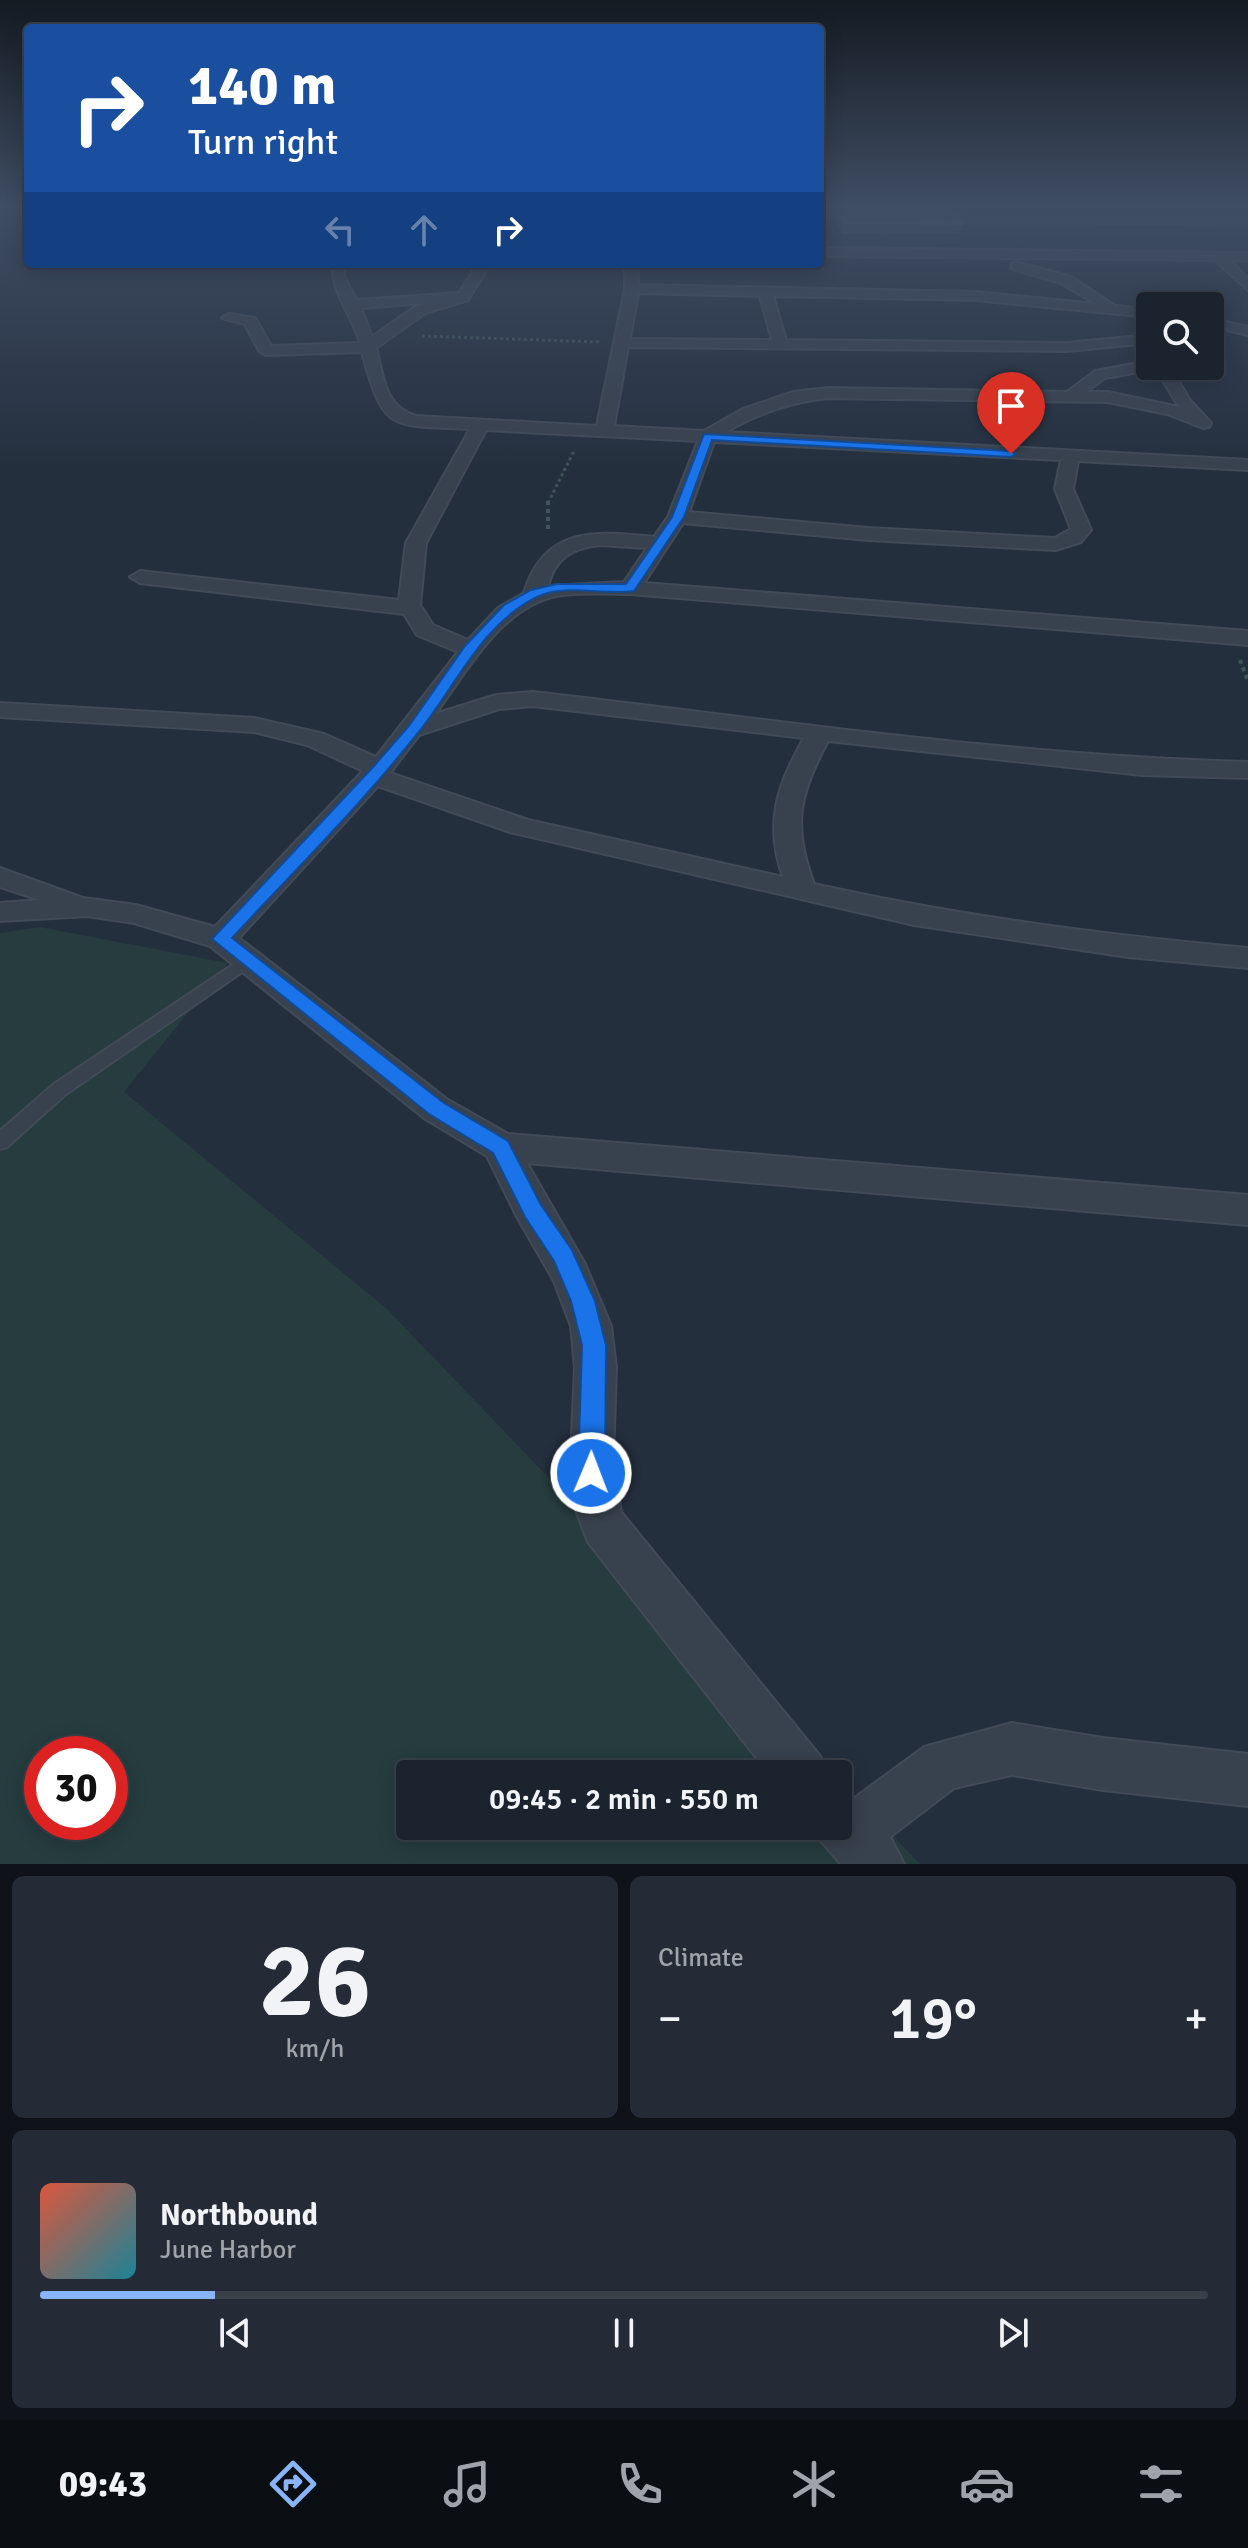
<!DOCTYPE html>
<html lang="en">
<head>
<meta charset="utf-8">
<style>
	:root { --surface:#1b232e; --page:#242b36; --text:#f1f3f6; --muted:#a0a4aa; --line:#39404a; --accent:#8ab4f8 }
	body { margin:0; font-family:Signika,sans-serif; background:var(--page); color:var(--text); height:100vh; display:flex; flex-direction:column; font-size:30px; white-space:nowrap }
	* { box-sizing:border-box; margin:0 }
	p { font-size:26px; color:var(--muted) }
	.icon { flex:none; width:44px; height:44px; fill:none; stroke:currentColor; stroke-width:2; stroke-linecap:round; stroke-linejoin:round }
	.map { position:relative; height:1864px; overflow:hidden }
	.side { display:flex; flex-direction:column; gap:12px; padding:12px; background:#0f1319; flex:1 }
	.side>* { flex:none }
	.guide { position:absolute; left:24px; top:24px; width:800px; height:244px; border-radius:8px; box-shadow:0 4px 20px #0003,0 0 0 2px var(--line); background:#1a4fa0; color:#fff; overflow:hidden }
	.tools { position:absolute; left:1136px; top:292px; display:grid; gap:16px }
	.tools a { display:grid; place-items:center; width:88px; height:88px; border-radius:8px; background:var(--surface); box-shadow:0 4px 20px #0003,0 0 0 2px var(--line); font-size:40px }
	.speed { position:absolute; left:24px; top:1736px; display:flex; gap:16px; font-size:40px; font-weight:700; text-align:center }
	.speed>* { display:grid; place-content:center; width:104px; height:104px; border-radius:50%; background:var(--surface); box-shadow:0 4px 20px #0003,0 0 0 2px var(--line); line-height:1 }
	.speed .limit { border:12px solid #d22; background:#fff; color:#111 }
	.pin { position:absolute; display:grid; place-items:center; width:68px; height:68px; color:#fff; margin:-82px -34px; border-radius:50% 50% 50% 0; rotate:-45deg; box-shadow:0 0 8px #0007 }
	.pin .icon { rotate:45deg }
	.me { position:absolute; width:88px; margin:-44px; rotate:1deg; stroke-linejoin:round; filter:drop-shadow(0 0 6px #0008) }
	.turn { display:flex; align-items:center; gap:28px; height:168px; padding:0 32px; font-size:36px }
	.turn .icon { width:104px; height:104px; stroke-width:2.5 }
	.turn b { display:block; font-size:56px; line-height:68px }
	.lanes { display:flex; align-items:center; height:76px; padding:0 32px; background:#0003; justify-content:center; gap:40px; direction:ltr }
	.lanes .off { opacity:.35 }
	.big { font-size:60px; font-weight:600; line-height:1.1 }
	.side .tile { flex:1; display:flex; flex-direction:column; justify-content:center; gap:12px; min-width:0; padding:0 28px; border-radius:12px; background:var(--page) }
	.side .dial { align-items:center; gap:0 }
	.dial b { font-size:104px; line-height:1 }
	.song { display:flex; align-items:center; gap:24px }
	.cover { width:96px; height:96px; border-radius:12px; background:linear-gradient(135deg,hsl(10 70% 55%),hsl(190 70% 35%)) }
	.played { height:8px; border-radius:4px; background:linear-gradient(90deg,var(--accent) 15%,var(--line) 15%) }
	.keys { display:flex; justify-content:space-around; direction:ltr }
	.heat { display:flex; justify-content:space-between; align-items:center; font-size:44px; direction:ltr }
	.side .tiles { flex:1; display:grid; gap:12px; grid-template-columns:1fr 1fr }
	.tile:last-child { grid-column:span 2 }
	.trip { position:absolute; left:396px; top:1760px; width:456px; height:80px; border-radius:8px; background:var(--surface); box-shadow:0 4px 20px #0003,0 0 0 2px var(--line); font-weight:600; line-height:80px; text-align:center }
	.dock { display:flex; height:128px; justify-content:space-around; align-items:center; background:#0b0e12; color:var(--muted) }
	.dock .icon { width:56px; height:56px }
	.dock .active { color:var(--accent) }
	.dock b { font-size:36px; color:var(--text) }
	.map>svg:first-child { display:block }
	.green { fill:#263c3f; fill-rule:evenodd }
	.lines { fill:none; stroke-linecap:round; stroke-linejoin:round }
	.service-casing { stroke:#414a57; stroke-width:4 }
	.minor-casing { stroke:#414a57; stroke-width:4 }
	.path-far1 { stroke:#3f5557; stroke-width:3; stroke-dasharray:3 3; stroke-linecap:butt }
	.path { stroke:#3f5557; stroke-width:4; stroke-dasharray:4 4; stroke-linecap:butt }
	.service { fill:#38414e; fill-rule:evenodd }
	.minor { fill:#38414e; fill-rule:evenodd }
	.wall { fill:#3f4b5c }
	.building { fill:#4b5868; stroke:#5c6777; stroke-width:2 }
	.route { fill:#1a73e8; stroke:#114b97; stroke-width:2 }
</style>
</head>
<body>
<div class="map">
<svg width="1248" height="1864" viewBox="0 0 1248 1864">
	<rect width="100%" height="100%" fill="#242f3e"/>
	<path class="green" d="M40,927l188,36 -104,129 263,217 446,465h-423v52h428v-47l82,85h-920v-931zM42,1754h68v68h-68z"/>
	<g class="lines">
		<defs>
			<path id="service" d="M249,954l6,1 2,4 -2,4 -189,131 -59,53 -7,2v-18l54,-47z"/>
			<path id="minor" d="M956,216l292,3v6l-296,-4z
				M820,248l428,5v8l-18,-1 18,19v11l-33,-30 -395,-4z
				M1016,262l55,15 44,29 35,3v8l-175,-17 -202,-4 13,44 281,3 83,-8v8l-83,8 -439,-4 -14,79 90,5 39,-22 50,-17 35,-4 239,4 28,-21 55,-10v5h20l19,33 22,24 -2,4 -6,1 -36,-14 -59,-12 -280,-4c-38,4 -69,15 -102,34l522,28v10l-170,-9 -5,28 18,41 -10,12 -25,8 -188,-10 -185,-17 -39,60 604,48v14l-618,-51c-24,0 -50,-2 -74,2 -56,12 -89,76 -121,118l61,-19 37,-3c238,27 476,64 715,70v16l-106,-3 -314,-34c-29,53 -36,85 -14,143 143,32 288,51 434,64v20l-120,-11 -214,-32 -404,-93 -132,-46 -139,152 209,162 60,34 740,61v30l-721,-62 58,101 26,62 5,41 -3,93 8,52 199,244 8,18h-59l-181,-232 -14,-37 -4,-23 5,-115 -4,-41 -17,-45 -38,-66 -29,-59 -63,-38 -214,-172 -76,-23 -47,-7 -87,5v-18l40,-3 -40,-13v-19l83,30 53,7 79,22 148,-156 -56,-26 -53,-13 -254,-15v-14l254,15 70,16 52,23 82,-105 -41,-17 -13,-21 -264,-31 -10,-6 10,-6 259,29 7,-57 64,-114c-81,-4 -86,4 -108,-77l-96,3 -7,-4 -14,-27 -23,-6 7,-4 26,4 16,28 89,-3c-7,-26 -30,-53 -27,-79h12l-1,13 13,23 102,-7 19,-29h12l-22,36 -43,13 -49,35c8,30 8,58 40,68l181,10 28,-137v-25h12l1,21 337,7 121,12 -35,-21 -49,-14v-6zM638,293l122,3 12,44 -142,-1zM427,303l-12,4 -43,30 -11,-29zM1156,369l23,38 -71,-15h-22l19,-14zM486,430l212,11 -30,76 -14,20c-59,-6 -110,-11 -130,56l-26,15 -30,32 -35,-15 -13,-20 6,-62zM714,442l347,18 -6,29 16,40 -16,9 -187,-10 -179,-16zM600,545l47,3 -23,34 -76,4c7,-28 24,-38 52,-41zM533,706l271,32c-27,47 -40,86 -21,139l-255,-57 -138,-47 29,-38 80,-26z
				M1210,318l38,9v8l-38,-9z
				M1012,1723l91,15 145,16v52l-145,-16 -91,-15 -58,13 -64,49 14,27h-63l-21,-24 -6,-14h24v-31l14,5 72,-53z"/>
		</defs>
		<use href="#service" class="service-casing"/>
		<use href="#minor" class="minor-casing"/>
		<path class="path-far1" d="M422,336l178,6
			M548,503l27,-54"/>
		<path class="path" d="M548,501v31
			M1240,660l8,21"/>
		<use href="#service" class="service"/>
		<use href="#minor" class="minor"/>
	</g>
	<path class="wall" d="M830,207h118l14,17 -2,11 -118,-1z"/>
	<path class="building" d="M836,207h112l14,17 -119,-1z"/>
	<linearGradient id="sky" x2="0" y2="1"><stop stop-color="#141a22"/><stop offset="0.44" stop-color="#3f4d63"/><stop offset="1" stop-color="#3f4d63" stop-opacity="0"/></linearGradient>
	<rect width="1248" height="468" fill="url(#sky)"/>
	<path class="route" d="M704,434l307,17 5,3 -5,3 -299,-17 -28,77 -50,74c-31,5 -68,-8 -97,6 -56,27 -82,91 -120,137 -57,72 -123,137 -185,204l212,165 64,38 33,64 31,45 23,51 11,44 -1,128 -4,9 -10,3 -9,-3 -4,-9 4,-128 -11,-44 -17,-40 -29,-44 -32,-64 -64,-39 -217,-175 162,-173 35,-40 56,-80 39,-41 27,-15 26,-6h69l46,-67z"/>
</svg>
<div class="tools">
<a><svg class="icon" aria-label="search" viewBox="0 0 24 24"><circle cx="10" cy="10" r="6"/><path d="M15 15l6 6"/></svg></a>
</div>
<div class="speed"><div class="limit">30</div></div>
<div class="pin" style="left:1011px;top:454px;background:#d93025"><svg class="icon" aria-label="arrive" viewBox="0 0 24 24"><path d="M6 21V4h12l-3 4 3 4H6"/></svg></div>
<svg class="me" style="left:591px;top:1473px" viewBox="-20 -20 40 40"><circle r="17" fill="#1a73e8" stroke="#fff" stroke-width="3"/><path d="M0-11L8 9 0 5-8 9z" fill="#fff"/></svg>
<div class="trip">09:45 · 2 min · 550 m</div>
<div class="guide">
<div class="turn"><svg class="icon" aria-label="right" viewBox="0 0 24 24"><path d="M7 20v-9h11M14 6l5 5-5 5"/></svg><div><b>140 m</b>Turn right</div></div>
<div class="lanes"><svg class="icon off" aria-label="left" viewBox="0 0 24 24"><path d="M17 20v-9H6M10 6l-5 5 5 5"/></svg><svg class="icon off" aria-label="ahead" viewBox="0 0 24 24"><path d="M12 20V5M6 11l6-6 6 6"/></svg><svg class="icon" aria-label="right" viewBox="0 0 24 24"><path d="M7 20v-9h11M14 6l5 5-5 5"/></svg></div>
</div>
</div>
<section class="side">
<div class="tiles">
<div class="tile dial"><b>26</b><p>km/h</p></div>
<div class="tile"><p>Climate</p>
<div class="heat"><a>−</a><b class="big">19°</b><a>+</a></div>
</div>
<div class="tile">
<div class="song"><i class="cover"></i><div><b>Northbound</b><p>June Harbor</p></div></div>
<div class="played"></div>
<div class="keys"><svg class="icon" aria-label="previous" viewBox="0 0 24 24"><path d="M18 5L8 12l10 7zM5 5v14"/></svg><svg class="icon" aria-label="pause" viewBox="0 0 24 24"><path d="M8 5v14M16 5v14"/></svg><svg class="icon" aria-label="next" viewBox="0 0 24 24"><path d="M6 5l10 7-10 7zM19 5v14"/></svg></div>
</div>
</div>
</section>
<nav class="dock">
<b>09:43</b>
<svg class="icon active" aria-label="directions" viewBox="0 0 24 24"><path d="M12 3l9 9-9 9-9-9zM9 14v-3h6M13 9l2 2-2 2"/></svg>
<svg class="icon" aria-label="music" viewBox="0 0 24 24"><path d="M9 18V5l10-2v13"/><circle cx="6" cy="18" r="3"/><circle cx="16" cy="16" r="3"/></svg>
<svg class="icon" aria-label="phone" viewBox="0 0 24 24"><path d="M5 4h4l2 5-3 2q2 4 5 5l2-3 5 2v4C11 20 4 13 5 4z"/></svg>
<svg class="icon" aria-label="climate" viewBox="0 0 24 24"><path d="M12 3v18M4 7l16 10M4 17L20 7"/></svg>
<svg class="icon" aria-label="car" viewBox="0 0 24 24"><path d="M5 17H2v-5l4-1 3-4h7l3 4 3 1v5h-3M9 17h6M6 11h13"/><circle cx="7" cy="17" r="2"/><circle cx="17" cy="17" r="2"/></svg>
<svg class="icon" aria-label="filters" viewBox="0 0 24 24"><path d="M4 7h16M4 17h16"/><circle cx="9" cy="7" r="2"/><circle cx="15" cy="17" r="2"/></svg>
</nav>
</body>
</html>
